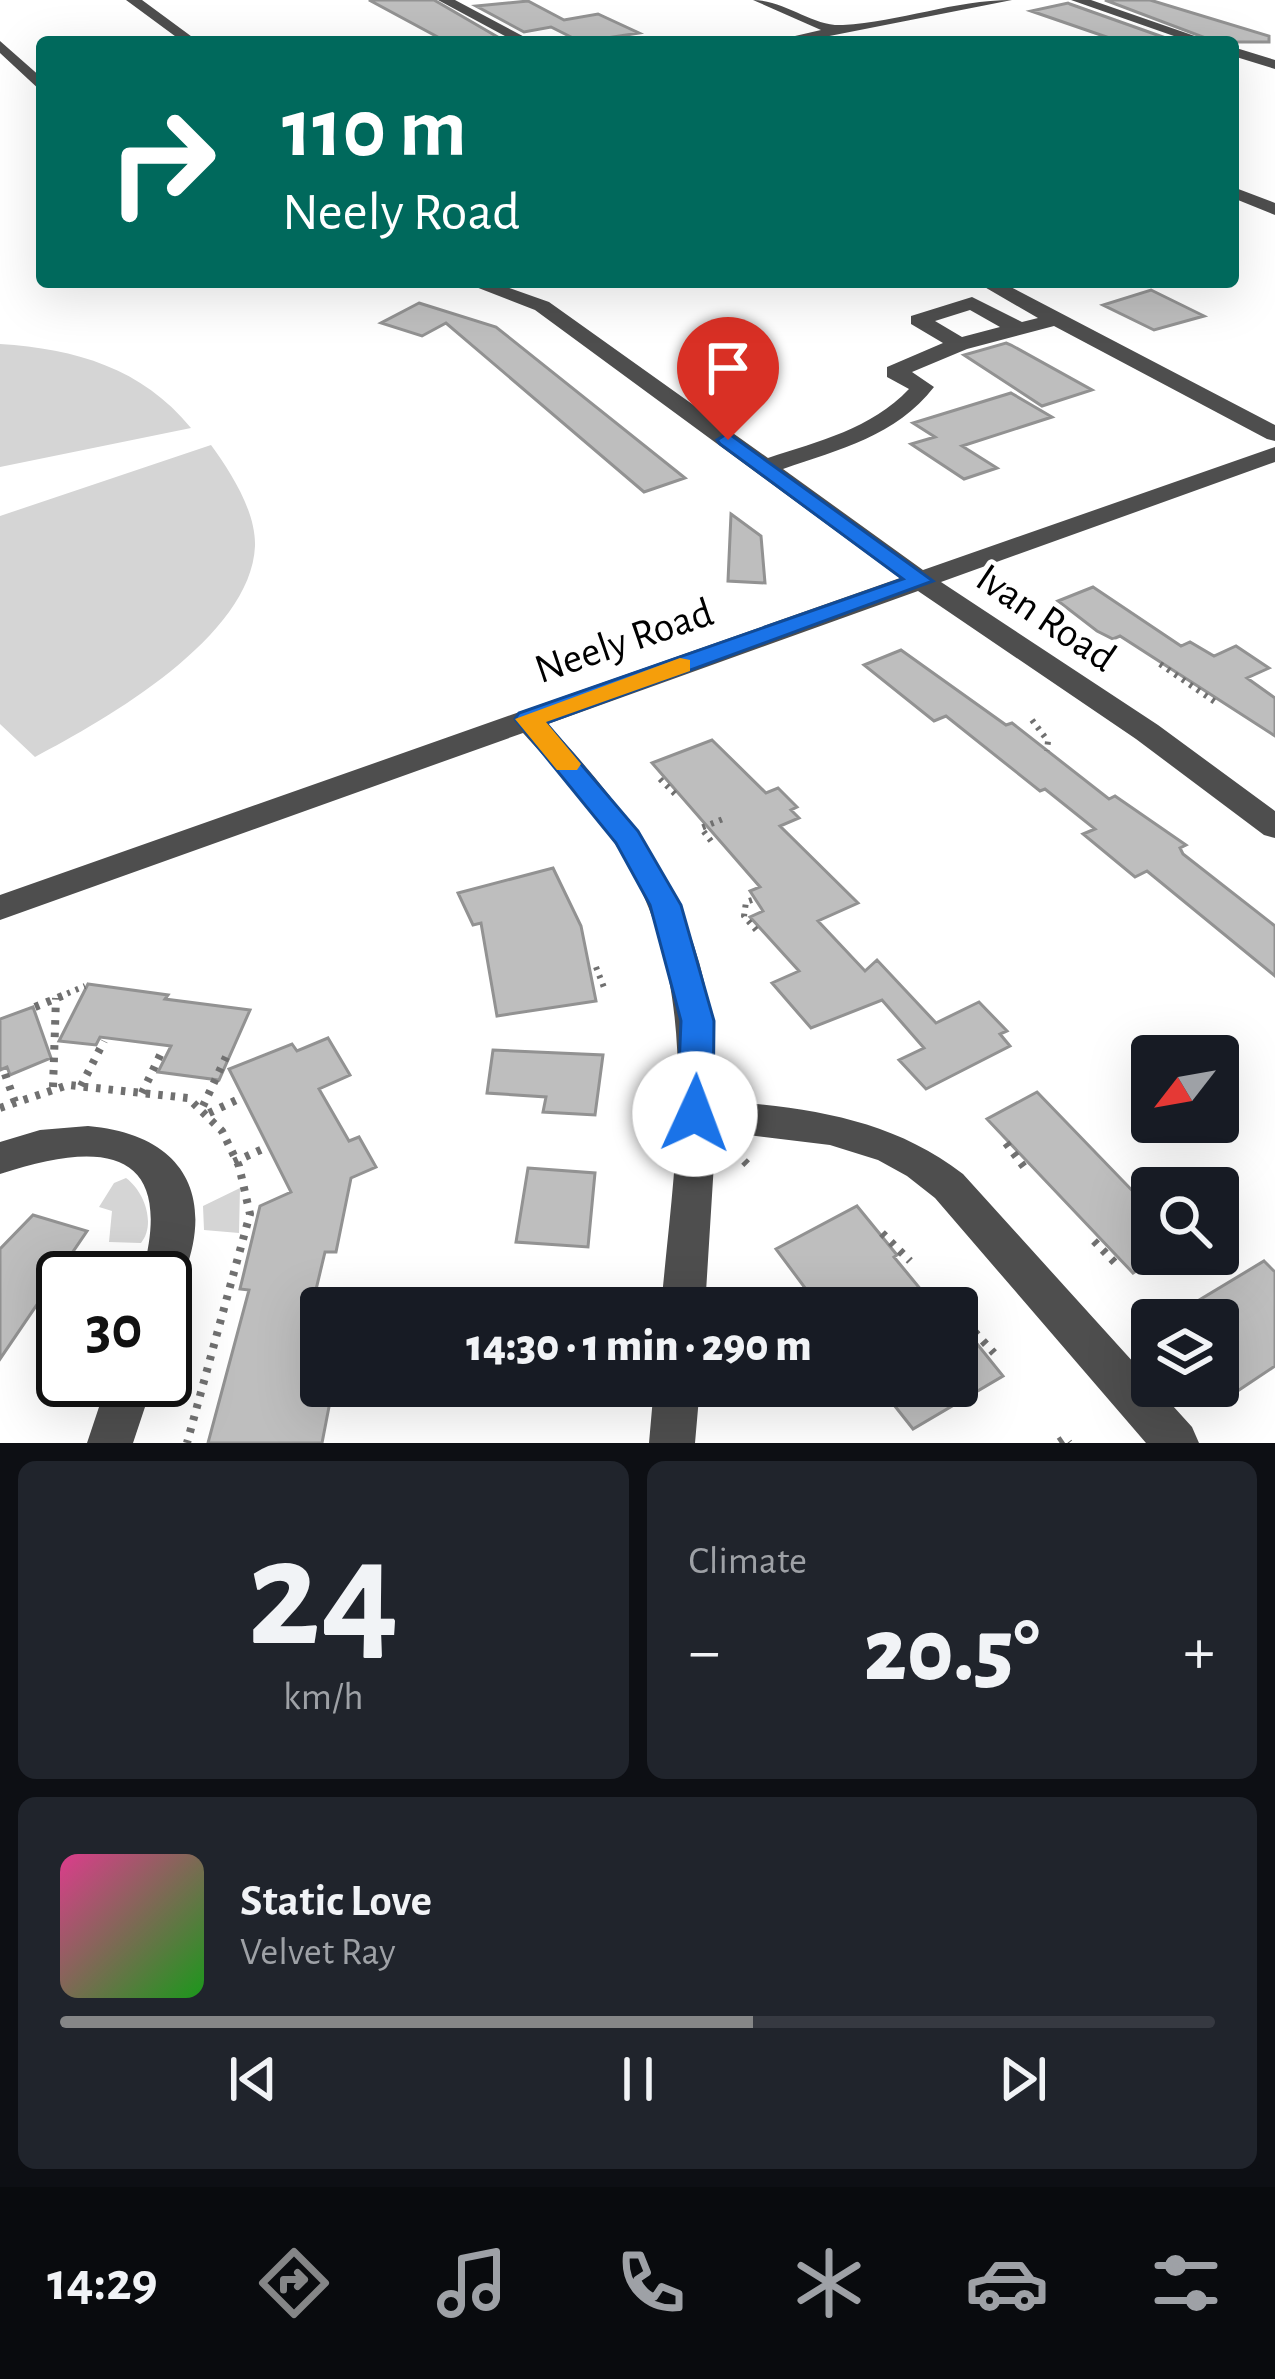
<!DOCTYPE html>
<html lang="en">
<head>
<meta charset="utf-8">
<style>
	:root { --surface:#171b24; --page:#20242c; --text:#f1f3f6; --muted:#9ea1a6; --line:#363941; --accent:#858687 }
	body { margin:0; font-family:"Alegreya Sans",sans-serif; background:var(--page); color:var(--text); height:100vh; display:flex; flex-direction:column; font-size:45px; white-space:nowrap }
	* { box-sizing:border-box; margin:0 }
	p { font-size:39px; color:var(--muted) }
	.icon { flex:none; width:66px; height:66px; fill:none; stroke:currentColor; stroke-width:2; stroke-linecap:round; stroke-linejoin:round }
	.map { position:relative; height:1443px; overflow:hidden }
	.panel { display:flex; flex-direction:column; gap:18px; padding:18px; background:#0d0f14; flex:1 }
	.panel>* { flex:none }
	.banner { position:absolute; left:36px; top:36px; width:1203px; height:252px; border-radius:12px; box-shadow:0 12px 48px #0002; background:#00695c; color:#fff; overflow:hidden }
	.needle { width:78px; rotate:239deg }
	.controls { position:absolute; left:1131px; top:1035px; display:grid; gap:24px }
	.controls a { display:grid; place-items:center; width:108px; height:108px; border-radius:12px; background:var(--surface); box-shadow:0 12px 48px #0002; font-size:60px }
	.speed { position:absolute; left:36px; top:1251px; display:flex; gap:24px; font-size:60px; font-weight:700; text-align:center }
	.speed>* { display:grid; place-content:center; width:156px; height:156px; border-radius:50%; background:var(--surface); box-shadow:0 12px 48px #0002; line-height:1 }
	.speed .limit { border:6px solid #111; border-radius:18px; background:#fff; color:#111 }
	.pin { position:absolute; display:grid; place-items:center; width:102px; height:102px; color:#fff; margin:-123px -51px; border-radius:50% 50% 50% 0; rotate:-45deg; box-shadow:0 0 12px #0007 }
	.pin .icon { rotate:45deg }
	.me { position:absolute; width:132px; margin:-66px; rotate:2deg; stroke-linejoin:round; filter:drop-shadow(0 0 9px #0008) }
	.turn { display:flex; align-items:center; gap:42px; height:252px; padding:0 48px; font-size:54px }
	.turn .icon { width:156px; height:156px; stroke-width:2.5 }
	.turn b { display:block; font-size:84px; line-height:102px }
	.big { font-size:90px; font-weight:800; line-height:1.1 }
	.panel .tile { flex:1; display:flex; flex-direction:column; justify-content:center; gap:18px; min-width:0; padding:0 42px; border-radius:18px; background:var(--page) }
	.panel .dial { align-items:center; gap:0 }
	.dial b { font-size:156px; line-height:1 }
	.song { display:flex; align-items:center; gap:36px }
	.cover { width:144px; height:144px; border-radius:18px; background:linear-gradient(135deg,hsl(330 70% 55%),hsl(120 70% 35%)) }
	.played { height:12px; border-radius:6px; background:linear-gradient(90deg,var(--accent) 60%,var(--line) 60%) }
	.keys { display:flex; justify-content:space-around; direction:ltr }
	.heat { display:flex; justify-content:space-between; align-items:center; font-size:66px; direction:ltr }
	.panel .tiles { flex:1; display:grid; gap:18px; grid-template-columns:1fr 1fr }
	.tile:last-child { grid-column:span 2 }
	.trip { position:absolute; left:300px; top:1287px; width:678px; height:120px; border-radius:12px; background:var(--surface); box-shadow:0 12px 48px #0002; font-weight:800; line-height:120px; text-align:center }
	.dock { display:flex; height:192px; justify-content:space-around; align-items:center; background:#090b0e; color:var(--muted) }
	.dock .icon { width:84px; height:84px }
	.dock .selected { color:var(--accent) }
	.dock b { font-size:54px; color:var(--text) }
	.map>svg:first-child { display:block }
	.green { fill:#d5d5d5 }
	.building { fill:#bebebe; stroke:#929292; stroke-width:3 }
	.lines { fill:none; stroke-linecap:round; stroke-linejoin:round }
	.path-far1 { stroke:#707070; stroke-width:6; stroke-dasharray:3 6; stroke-linecap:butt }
	.path { stroke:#707070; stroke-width:8; stroke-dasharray:4.5 8; stroke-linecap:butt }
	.minor { fill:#4e4e4e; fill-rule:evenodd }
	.route { fill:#1a73e8; stroke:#114b97; stroke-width:3 }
	.slow { fill:#f59e0b }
	.labels { text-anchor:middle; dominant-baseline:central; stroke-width:10; stroke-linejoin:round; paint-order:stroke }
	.street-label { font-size:42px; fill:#000; stroke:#fff }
</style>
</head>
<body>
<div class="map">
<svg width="1275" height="1443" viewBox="0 0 1275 1443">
	<rect width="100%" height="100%" fill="#fff"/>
	<path class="green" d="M0,344c76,5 142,24 191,84l-191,39z
		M211,445c19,26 45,66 44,101 -4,91 -148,173 -220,211l-35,-33v-208z
		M126,1178c19,14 30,47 15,65l-32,-1 3,-31 -13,-4 15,-24z
		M240,1188l-1,45 -35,-3 -1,-24z"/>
	<path class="building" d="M369,0h65l62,36 -49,6z
		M1105,0h45l119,36v6h-53z
		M528,1l36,19 34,-6 41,19 -58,9 -30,-15 -27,5 -48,-26z
		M1068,3l2,1 107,38h-56l-90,-31z
		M1151,290l53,26 -50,14 -51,-25z
		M419,303l77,24 189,151 -41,14 -198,-169 -24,13 -41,-13z
		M1006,343l5,2 81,45 -50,16 -78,-51z
		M1011,393l41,24 -90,29 35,22 -33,11 -53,-35 24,-7 -22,-14z
		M731,514l30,22 4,47 -37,-2z
		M1093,587l88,59 9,-4 24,14 22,-10 33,22 -22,10 28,20v38l-155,-100 -7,3 -16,-8 -39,-30z
		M901,650l105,75 6,-2 97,76 6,-3 71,49 -6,3 3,6 92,72v50l-128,-105 -12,6 -52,-43 12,-5 -50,-40 -5,2 -94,-75 -12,5 -70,-56z
		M712,740l54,53 12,-5 19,19 -6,3 8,8 -19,8 78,77 -40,18 47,50 12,-11 59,63 43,-21 28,29 -7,3 10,12 -84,43 -27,-29 25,-12 -42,-48 -71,28 -39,-45 27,-12 -49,-54 13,-6 -13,-20 10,-4 -108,-124z
		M553,868l28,58 15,75 -99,15 -16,-93 -8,2 -15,-32z
		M88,984l80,11 -3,4 85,11 -31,70 -61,-8 13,-26 -71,-9 -4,8 -37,-4z
		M33,1007l18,51 -41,17 -3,-8 -7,3v-51z
		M328,1038l22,37 -31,14 30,52 10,-4 17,30 -25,11 -15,74h-11l-17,71 13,1v62h12l-11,57h-114l41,-153 -9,-1 20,-83 31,-14 -62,-123 63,-25 5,7z
		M493,1050l110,5 -8,60 -52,-3 3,-15 -59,-4z
		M1037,1092l115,119v50l-19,12 -146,-154z
		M528,1168l67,5 -7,74 -72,-5z
		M857,1206l40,49 -3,2 42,51h-116l-44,-59z
		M33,1215l54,16 -87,128v-110z
		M1264,1261l11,11v94l-36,24 -21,-22v-48h-52z
		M957,1319l46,57 -90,53 -34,-43h78z"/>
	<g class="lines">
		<path class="path-far1" d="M1160,664l55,38
			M1032,720l16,21 -1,10
			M660,779l16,16
			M711,841l-10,-13 22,-9
			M752,900l-6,2 -2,14 13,15
			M596,967l9,23
			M59,997l26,-11"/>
		<path class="path" d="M35,1007l32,-13
			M5,1074l10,28
			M81,1086l23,-45
			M53,1087l3,-89
			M142,1093l21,-44
			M203,1106l23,-49
			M0,1108l68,-23 120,13 34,33 17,35 11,48 -63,229
			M209,1113l32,-15
			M1006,1143l21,28
			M744,1161l8,8
			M234,1162l33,-15
			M882,1233l28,28
			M1094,1241l26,27
			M964,1335l9,-5 21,23
			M1059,1442l6,-4 4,5"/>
		<path class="minor" d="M126,0h16l57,42h-16z
			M438,0h17l79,42h-18z
			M753,0c32,0 60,27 90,25 57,-3 111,-25 169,-25l-213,42h-30l52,-12z
			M1071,0h20l121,42h-21z
			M0,41l42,37v14l-42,-39z
			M1233,47l42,13v9l-42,-13z
			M1233,187l42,16v12l-42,-17z
			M463,282h29l57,20 219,156c51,-17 103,-29 141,-69l-22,-12v-10l56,-24 -32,-19v-8l61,-19 50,25 16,-4 -62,-36h25l274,143v16l-8,-2 -213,-113 -87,23 -55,23 22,15c-38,49 -94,62 -151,82l140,101 352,-123v15l-334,120 217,143 117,86v27l-11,-3 -128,-96 -218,-148 -370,133c107,117 170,211 168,376 91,8 173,17 247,74l229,253 7,16h-53l-211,-245 -28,-22 -29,-16 -48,-15 -114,-14 -11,177h-44c13,-148 44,-311 -35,-447 -28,-47 -67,-88 -103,-128l-523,187v-25l900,-317 -365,-268zM970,310l30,17 -38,10 -27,-16z
			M88,1126c101,9 131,76 89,165l-12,5v-18h-24c37,-130 -36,-139 -141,-104v-32l40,-12z
			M108,1380h46l-21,63h-46z
			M654,1386h46l-5,57h-46z"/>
	</g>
	<path class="route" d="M728,433l205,148 -387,142 92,108 43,74 33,116 -1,93 -5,10h-25l-6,-10 4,-93 -31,-116 -34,-62 -101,-124 4,-6 384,-134 -183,-135 -3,-4z"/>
	<path class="slow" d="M680,658l10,2v11l-144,51 35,42 -4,6h-20l-42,-51z"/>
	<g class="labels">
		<g class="street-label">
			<text transform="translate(1046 618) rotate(34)">Ivan Road</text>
			<text transform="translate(624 641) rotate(-19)">Neely Road</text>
		</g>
	</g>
</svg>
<div class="controls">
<a><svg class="needle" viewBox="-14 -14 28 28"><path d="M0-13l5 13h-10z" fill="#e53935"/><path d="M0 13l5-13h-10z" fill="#9ea1a6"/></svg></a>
<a><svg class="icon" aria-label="search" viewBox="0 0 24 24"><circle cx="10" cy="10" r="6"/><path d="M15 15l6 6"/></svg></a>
<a><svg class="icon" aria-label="layers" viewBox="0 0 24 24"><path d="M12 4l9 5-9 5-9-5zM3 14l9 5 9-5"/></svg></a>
</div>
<div class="speed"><div class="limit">30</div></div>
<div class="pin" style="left:728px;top:440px;background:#d93025"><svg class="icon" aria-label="arrive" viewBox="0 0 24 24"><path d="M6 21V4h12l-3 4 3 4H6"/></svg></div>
<svg class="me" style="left:695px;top:1114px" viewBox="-20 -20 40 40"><circle r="19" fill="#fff"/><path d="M0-13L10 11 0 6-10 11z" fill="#1a73e8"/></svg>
<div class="trip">14:30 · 1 min · 290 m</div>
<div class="banner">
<div class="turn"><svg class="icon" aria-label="right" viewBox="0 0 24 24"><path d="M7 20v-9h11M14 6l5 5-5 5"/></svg><div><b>110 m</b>Neely Road</div></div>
</div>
</div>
<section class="panel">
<div class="tiles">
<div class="tile dial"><b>24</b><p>km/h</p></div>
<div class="tile"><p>Climate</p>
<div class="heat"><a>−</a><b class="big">20.5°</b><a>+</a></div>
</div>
<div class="tile">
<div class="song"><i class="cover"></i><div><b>Static Love</b><p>Velvet Ray</p></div></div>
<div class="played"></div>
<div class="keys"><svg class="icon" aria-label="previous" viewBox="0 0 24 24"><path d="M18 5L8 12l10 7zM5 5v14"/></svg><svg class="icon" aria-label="pause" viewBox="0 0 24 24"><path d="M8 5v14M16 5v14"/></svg><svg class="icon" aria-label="next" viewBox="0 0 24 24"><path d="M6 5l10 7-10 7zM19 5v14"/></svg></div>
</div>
</div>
</section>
<nav class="dock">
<b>14:29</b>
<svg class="icon selected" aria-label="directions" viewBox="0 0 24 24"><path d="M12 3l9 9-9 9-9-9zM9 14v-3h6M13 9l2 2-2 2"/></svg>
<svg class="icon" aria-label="music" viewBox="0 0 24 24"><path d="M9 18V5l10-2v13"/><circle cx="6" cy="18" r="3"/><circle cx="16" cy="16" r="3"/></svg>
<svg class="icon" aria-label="phone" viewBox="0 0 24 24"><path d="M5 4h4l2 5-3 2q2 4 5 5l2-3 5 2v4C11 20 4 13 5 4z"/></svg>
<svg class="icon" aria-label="climate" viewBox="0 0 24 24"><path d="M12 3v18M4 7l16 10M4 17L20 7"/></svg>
<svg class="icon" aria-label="car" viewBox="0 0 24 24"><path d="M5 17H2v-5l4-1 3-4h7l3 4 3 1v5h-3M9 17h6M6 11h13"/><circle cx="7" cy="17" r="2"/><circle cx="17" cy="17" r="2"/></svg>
<svg class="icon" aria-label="filters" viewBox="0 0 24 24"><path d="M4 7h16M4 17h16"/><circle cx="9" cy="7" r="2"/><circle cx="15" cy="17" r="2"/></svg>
</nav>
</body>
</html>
